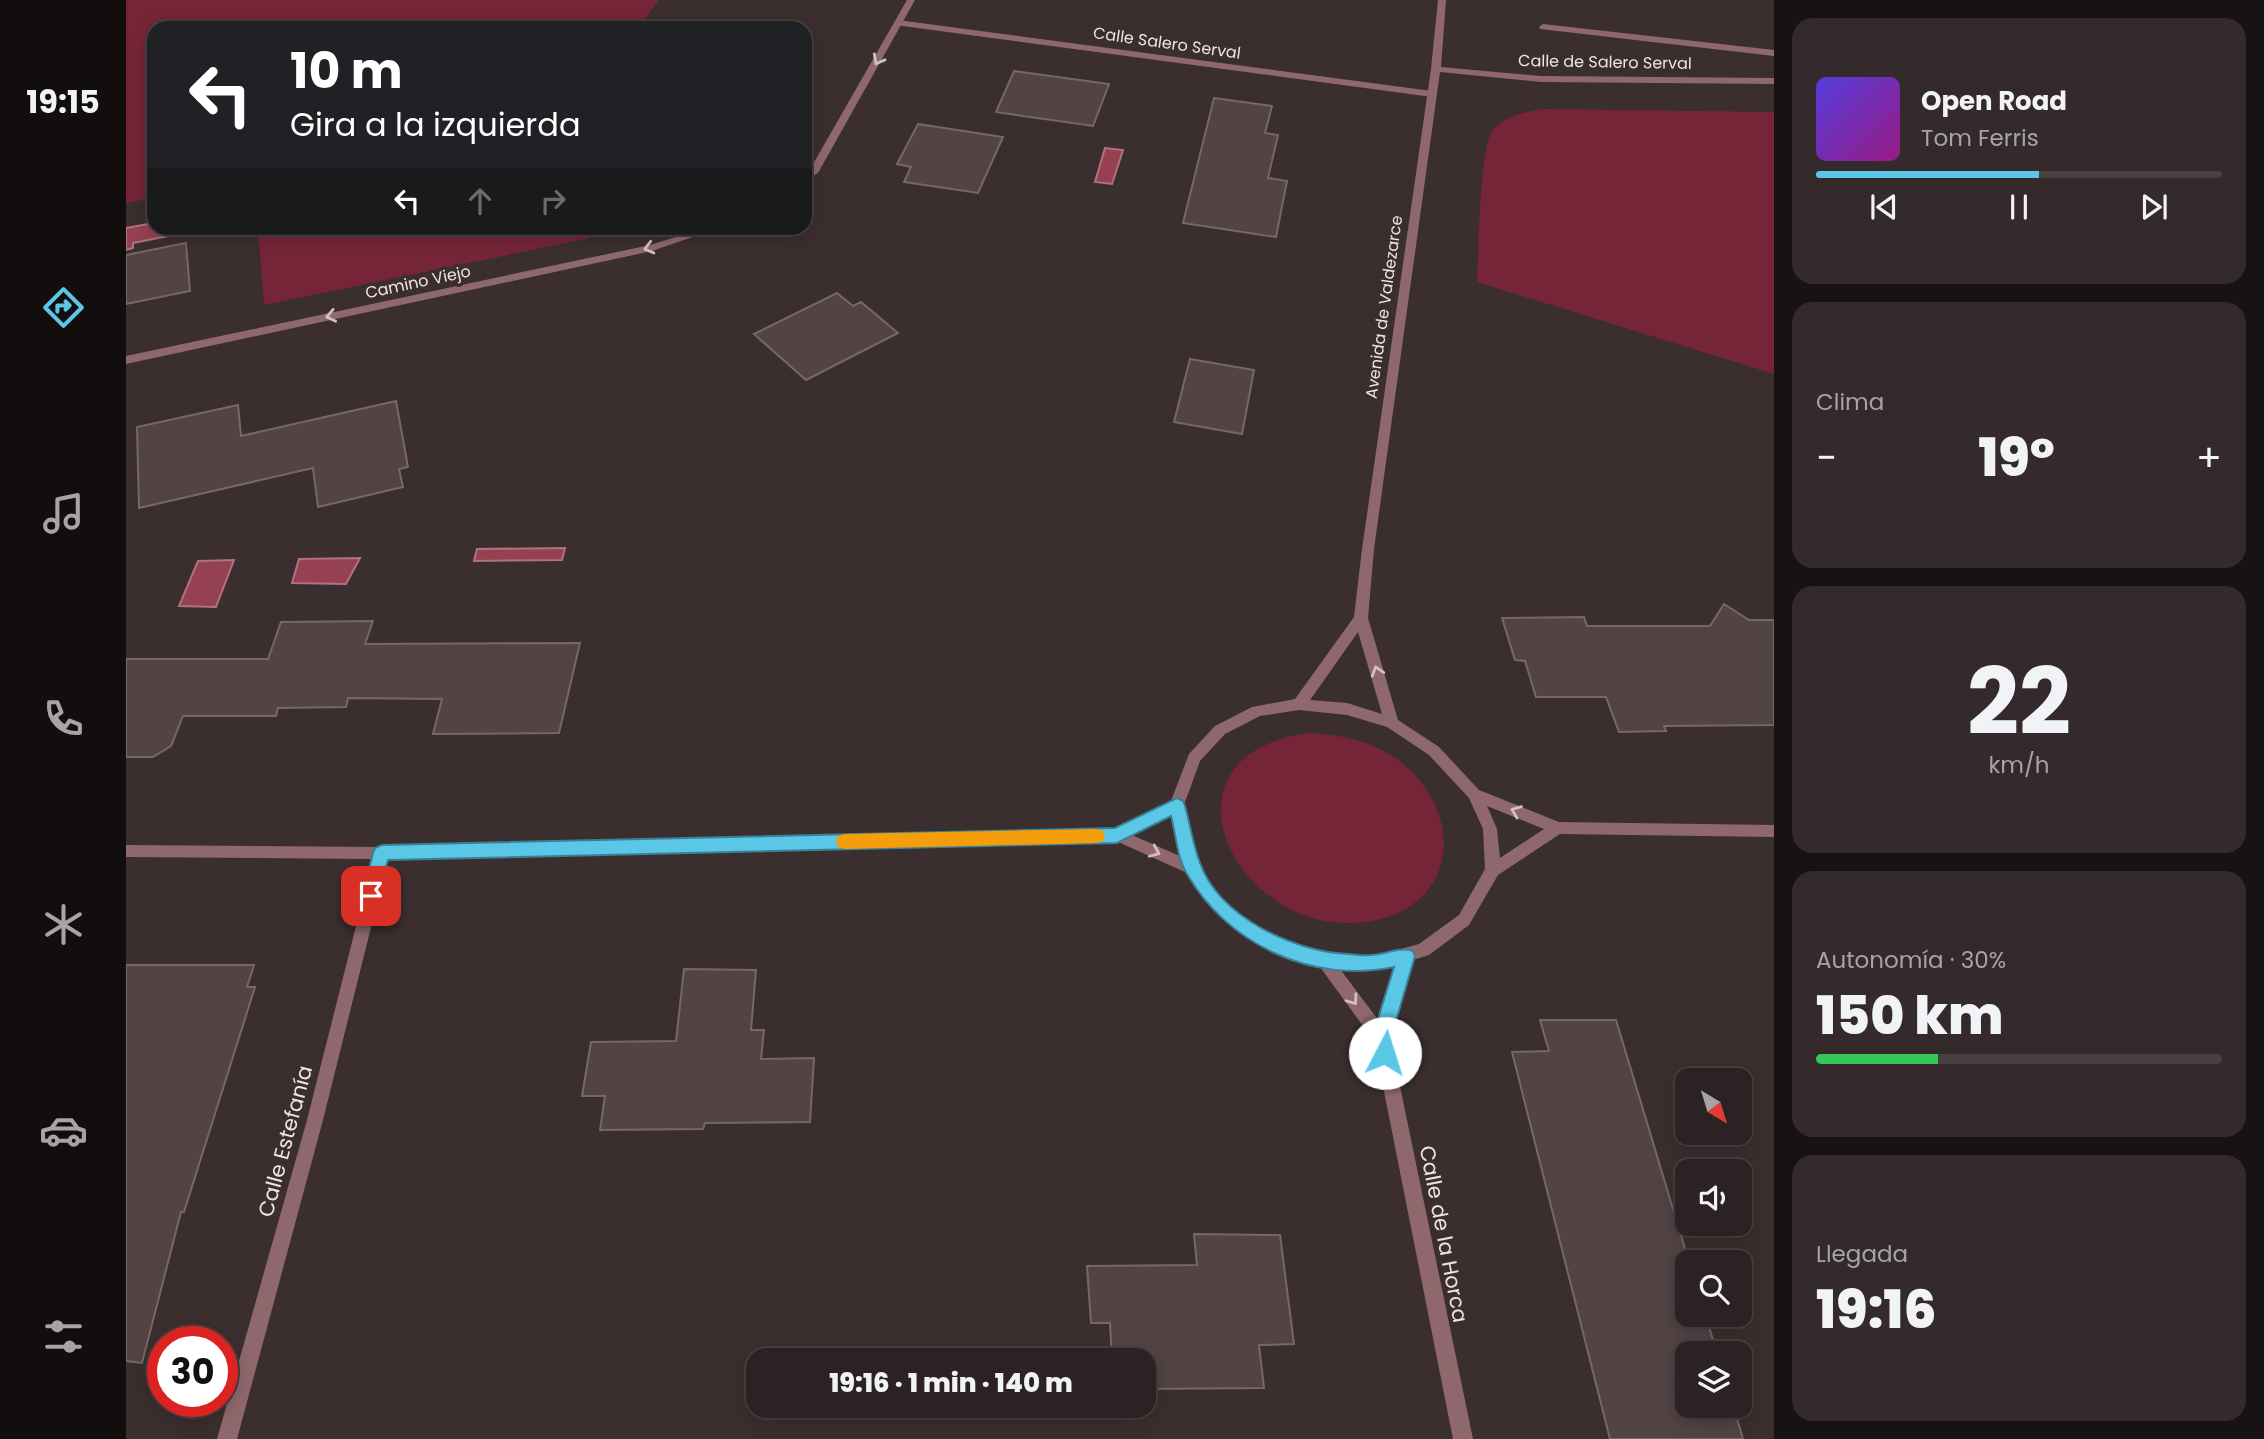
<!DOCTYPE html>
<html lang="es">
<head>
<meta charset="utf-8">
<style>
	:root { --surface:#2c2223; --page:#342a2b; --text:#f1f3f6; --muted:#a6a4a6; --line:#483f41; --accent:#5bc7e7 }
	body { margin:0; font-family:Poppins,sans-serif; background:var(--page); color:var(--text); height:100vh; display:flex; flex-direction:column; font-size:26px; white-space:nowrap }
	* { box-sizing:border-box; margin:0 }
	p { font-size:23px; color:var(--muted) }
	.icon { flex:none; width:38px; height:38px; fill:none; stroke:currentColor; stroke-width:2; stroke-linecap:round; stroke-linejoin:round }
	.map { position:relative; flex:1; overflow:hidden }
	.panel { display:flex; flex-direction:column; gap:18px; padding:18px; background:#181313; width:490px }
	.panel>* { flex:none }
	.hud { position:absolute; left:21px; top:21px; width:665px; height:214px; border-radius:21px; box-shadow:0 4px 18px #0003,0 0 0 2px var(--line); background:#202124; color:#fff; overflow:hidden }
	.needle { width:46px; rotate:142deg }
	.buttons { position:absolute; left:1549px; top:1068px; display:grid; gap:14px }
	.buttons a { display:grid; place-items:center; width:77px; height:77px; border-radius:14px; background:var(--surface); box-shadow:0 4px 18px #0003,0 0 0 2px var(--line); font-size:35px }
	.speed { position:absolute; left:21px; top:1326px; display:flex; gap:14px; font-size:35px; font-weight:700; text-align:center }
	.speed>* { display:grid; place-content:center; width:91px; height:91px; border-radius:50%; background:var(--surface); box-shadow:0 4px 18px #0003,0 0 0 2px var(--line); line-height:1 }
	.speed .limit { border:10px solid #d22; background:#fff; color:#111 }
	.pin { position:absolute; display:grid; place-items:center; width:60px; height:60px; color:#fff; margin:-30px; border-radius:14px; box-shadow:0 4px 10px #0006 }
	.me { position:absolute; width:77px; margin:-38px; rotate:5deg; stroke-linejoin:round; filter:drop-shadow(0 0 5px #0008) }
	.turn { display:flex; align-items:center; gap:24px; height:147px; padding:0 28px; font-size:32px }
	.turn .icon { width:91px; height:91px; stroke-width:2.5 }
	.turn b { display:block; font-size:49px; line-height:60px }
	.lanes { display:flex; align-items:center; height:66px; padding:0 28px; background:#0003; justify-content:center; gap:35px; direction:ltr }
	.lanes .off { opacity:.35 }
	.big { font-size:52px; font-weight:800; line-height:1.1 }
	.panel .widget { flex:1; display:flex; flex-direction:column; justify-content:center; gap:10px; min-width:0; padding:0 24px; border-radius:21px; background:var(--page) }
	.panel .dial { align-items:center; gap:0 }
	.dial b { font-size:91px; line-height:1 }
	.song { display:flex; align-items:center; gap:21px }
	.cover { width:84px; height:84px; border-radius:10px; background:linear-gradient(135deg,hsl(250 70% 55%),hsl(310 70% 35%)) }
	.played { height:7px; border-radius:4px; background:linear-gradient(90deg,var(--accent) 55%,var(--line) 55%) }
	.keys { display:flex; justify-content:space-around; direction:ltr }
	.heat { display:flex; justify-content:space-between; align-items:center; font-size:38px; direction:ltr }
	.charge { height:10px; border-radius:5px; background:linear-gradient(90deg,#34c759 30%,var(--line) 0) }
	.trip { position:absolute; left:620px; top:1348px; width:410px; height:70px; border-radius:21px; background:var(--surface); box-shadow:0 4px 18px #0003,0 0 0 2px var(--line); font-weight:800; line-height:70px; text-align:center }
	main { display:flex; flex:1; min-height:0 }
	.tab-bar { display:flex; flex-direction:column; width:126px; justify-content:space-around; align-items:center; background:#120e0e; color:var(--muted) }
	.tab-bar .icon { width:49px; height:49px }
	.tab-bar .selected { color:var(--accent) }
	.tab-bar b { font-size:32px; color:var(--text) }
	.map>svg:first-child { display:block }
	.green { fill:#762538 }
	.water { fill:#954152; stroke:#af727e; stroke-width:2 }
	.building { fill:#524345; stroke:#776769; stroke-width:2 }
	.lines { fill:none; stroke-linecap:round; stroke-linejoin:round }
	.service { fill:#8f686d; fill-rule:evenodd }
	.pedestrian { fill:#8f686d; fill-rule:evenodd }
	.minor { fill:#8f686d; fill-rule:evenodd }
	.oneway { stroke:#d1bfc1 }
	.route { fill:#5bc7e7; stroke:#3b8196; stroke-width:2 }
	.slow { fill:#f59e0b }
	.labels { text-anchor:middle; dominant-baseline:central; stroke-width:7; stroke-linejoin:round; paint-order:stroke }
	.far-street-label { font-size:16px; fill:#ede4e5; stroke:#3b2e2f }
	.near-street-label { font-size:21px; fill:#ede4e5; stroke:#3b2e2f }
</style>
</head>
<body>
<main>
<nav class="tab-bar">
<b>19:15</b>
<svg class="icon selected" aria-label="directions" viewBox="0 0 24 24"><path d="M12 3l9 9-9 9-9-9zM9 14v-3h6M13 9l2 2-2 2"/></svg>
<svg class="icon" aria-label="music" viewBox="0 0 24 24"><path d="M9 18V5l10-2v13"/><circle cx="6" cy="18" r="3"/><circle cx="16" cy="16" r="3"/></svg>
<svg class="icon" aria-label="phone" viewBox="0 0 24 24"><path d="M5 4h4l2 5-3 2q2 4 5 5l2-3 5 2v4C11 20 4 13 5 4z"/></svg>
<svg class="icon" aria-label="climate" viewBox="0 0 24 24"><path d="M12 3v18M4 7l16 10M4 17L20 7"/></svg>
<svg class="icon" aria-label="car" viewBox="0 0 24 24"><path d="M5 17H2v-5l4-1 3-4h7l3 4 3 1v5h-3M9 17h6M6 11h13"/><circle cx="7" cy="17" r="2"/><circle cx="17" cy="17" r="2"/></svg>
<svg class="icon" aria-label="filters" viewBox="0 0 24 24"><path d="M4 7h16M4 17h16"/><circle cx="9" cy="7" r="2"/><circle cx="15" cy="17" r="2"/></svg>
</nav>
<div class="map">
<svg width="1648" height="1439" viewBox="0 0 1648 1439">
	<rect width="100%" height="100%" fill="#3b2e2f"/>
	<path class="green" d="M0,0h533l-21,28h-484v170l-28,5z
		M1417,109l231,3v262l-297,-92c2,-28 2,-135 16,-152 12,-14 32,-18 50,-21z
		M132,228h329l3,10 -326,67z
		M1184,733c37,2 75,11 102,39 53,54 40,134 -40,149 -134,24 -229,-167 -62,-188z"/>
	<path class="water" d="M979,148l18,2 -11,34 -17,-2z
		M28,223v5h40v3l-61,12v5l-7,2v-22z
		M439,548l-3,12 -88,1 3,-12z
		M234,558l-14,26 -54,-1 7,-24z
		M108,560l-18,47 -37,-1 19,-45z"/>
	<path class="building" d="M888,71l95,13 -16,42 -97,-14z
		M1088,98l58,8 -7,27 13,2 -10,43 19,3 -11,56 -93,-14z
		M792,124l85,13 -25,56 -74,-11 7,-15 -14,-3z
		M60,243l4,48 -64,13v-49z
		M711,293l16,13 8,-4 37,31 -92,47 -52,-46z
		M1064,359l64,11 -12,64 -68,-12z
		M270,401l12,66 -9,2 4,18 -85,20 -5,-39 -174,40 -2,-81 101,-22 3,31z
		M1598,604l25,16h25v105l-110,1 2,5 -47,1 -13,-35h-70l-11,-36 -10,-1 -13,-42 82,-1 3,9h123z
		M247,621l-8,23 215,-1 -21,90 -126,1 9,-35 -94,-1 -2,9 -68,1 -2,8h-93l-12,30 -18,11h-27v-98h142l13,-37z
		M0,965h128l-7,22h8l-71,225h-3l-39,151 -16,-2z
		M558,969l72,1 -5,60h13l-3,29 53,-1 -4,64 -105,1 -2,6 -103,1 5,-34h-23l9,-54 85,-1z
		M1414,1020h76l73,242h-2v52h18l12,39h-30v52h46l10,34h-133l-98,-387 37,-1z
		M1068,1234l86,1 14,109 -35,1 5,43 -121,1v-29h-31l-2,-37h-19l-4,-57 110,-1z"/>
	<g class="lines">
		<path class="service" d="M1417,24l231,26v6l-234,-27 -1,-2z"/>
		<path class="pedestrian" d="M772,20l534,71 5,3 -5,3 -537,-72 -1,-2z"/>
		<path class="minor" d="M781,0h8l-97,173 -13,8v-7l4,-3z
			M1312,0h8l-5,67 100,9 233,2v6l-233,-2 -101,-10 -66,477 -6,69 30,102 41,27 40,43 80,32 215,3v12l-214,-3 -62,41 -29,50 -40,30 -16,5 -23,78 83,401h-20l-79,-398 -54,-74 -43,-12 -37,-22 -31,-28 -22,-32 -71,-32 -728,18 -65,261 -86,319h-20l90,-319 66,-261 -247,-2v-12l256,2 733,-18 56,-28 18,-47 26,-28 37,-19 43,-8 59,-82 8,-68 69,-480zM1232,632l24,82 -35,-11 -37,-3zM1173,710l48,5 40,12 42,28 40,43 14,31 2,40 -26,46 -40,29 -47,13 -47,-3 -38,-10 -37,-21 -31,-28 -20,-29 -15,-61 16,-44 25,-27 35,-18zM1361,806l57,23 -44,29 -3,-29zM1046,815l10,42 -50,-22zM1270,965l-17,56 -39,-52 32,2z
			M579,228h14l-67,23 -526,113v-8l524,-111z"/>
	</g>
	<defs><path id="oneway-chevron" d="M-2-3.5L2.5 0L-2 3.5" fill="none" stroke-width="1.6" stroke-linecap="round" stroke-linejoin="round" transform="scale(1.75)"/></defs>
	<g class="oneway">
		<use href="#oneway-chevron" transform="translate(752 60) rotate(119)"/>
		<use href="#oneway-chevron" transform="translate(523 248) rotate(165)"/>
		<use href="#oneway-chevron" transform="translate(205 316) rotate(168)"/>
		<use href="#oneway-chevron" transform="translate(1251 671) rotate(-107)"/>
		<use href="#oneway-chevron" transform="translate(1390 811) rotate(-158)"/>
		<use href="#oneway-chevron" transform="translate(1029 852) rotate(23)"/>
		<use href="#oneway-chevron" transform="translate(1227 1000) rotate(54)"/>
	</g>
	<path class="route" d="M1051,798l6,3 2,5c5,18 8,39 15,57 20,55 95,89 149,91 7,1 15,2 22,1 14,0 28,-9 42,-4l2,5 -24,82 3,15 -3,7 -6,2 -7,-2 -6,-22 22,-71c-81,17 -166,-22 -207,-93 -10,-16 -11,-40 -16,-58l-54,27 -729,17 -11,41 -6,2 -6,-2 -3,-5 11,-43 2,-5 7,-3 733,-17z"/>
	<path class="slow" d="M971,829l6,2 2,5 -2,5 -6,2 -253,6 -6,-2 -2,-6 2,-5 6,-2z"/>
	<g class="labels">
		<g class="far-street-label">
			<text transform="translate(1041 43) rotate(8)">Calle Salero Serval</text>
			<text transform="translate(1479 62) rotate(1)">Calle de Salero Serval</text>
			<text transform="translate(292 282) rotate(-12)">Camino Viejo</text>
			<text transform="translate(1258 307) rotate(-82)">Avenida de Valdezarce</text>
		</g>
		<g class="near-street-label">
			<text transform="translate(159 1141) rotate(-75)">Calle Estefanía</text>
			<text transform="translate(1318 1234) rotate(79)">Calle de la Horca</text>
		</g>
	</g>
</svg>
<div class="buttons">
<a><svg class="needle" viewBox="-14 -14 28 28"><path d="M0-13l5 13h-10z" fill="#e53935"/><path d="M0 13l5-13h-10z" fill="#a6a4a6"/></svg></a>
<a><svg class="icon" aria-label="sound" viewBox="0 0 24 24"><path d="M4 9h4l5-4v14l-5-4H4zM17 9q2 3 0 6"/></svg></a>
<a><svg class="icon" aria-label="search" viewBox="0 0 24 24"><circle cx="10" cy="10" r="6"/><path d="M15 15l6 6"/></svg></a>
<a><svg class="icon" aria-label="layers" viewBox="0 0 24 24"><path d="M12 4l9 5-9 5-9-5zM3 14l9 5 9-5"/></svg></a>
</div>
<div class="speed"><div class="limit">30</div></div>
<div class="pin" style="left:245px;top:896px;background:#d93025"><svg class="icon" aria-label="arrive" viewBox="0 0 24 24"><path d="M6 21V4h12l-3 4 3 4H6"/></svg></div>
<svg class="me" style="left:1259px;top:1053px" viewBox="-20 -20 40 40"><circle r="19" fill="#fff"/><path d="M0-13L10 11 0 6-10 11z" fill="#5bc7e7"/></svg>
<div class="trip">19:16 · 1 min · 140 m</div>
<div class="hud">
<div class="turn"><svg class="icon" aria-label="left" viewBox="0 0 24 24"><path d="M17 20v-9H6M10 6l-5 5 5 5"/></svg><div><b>10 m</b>Gira a la izquierda</div></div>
<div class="lanes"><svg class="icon" aria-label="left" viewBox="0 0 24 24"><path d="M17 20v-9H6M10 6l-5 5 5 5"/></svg><svg class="icon off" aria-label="ahead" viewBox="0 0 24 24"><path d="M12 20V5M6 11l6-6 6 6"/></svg><svg class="icon off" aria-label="right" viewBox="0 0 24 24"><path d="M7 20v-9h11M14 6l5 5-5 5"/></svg></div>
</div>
</div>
<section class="panel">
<div class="widget">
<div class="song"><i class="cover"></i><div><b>Open Road</b><p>Tom Ferris</p></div></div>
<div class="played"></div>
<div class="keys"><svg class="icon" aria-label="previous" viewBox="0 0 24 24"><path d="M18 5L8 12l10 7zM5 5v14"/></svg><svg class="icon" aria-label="pause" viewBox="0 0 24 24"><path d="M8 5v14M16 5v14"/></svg><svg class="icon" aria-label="next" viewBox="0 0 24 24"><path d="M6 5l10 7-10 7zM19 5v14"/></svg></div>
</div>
<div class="widget"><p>Clima</p>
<div class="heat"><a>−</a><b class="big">19°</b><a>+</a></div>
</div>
<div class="widget dial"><b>22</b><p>km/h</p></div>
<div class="widget"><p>Autonomía · 30%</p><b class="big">150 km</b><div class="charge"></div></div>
<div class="widget"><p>Llegada</p><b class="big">19:16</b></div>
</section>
</main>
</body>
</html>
